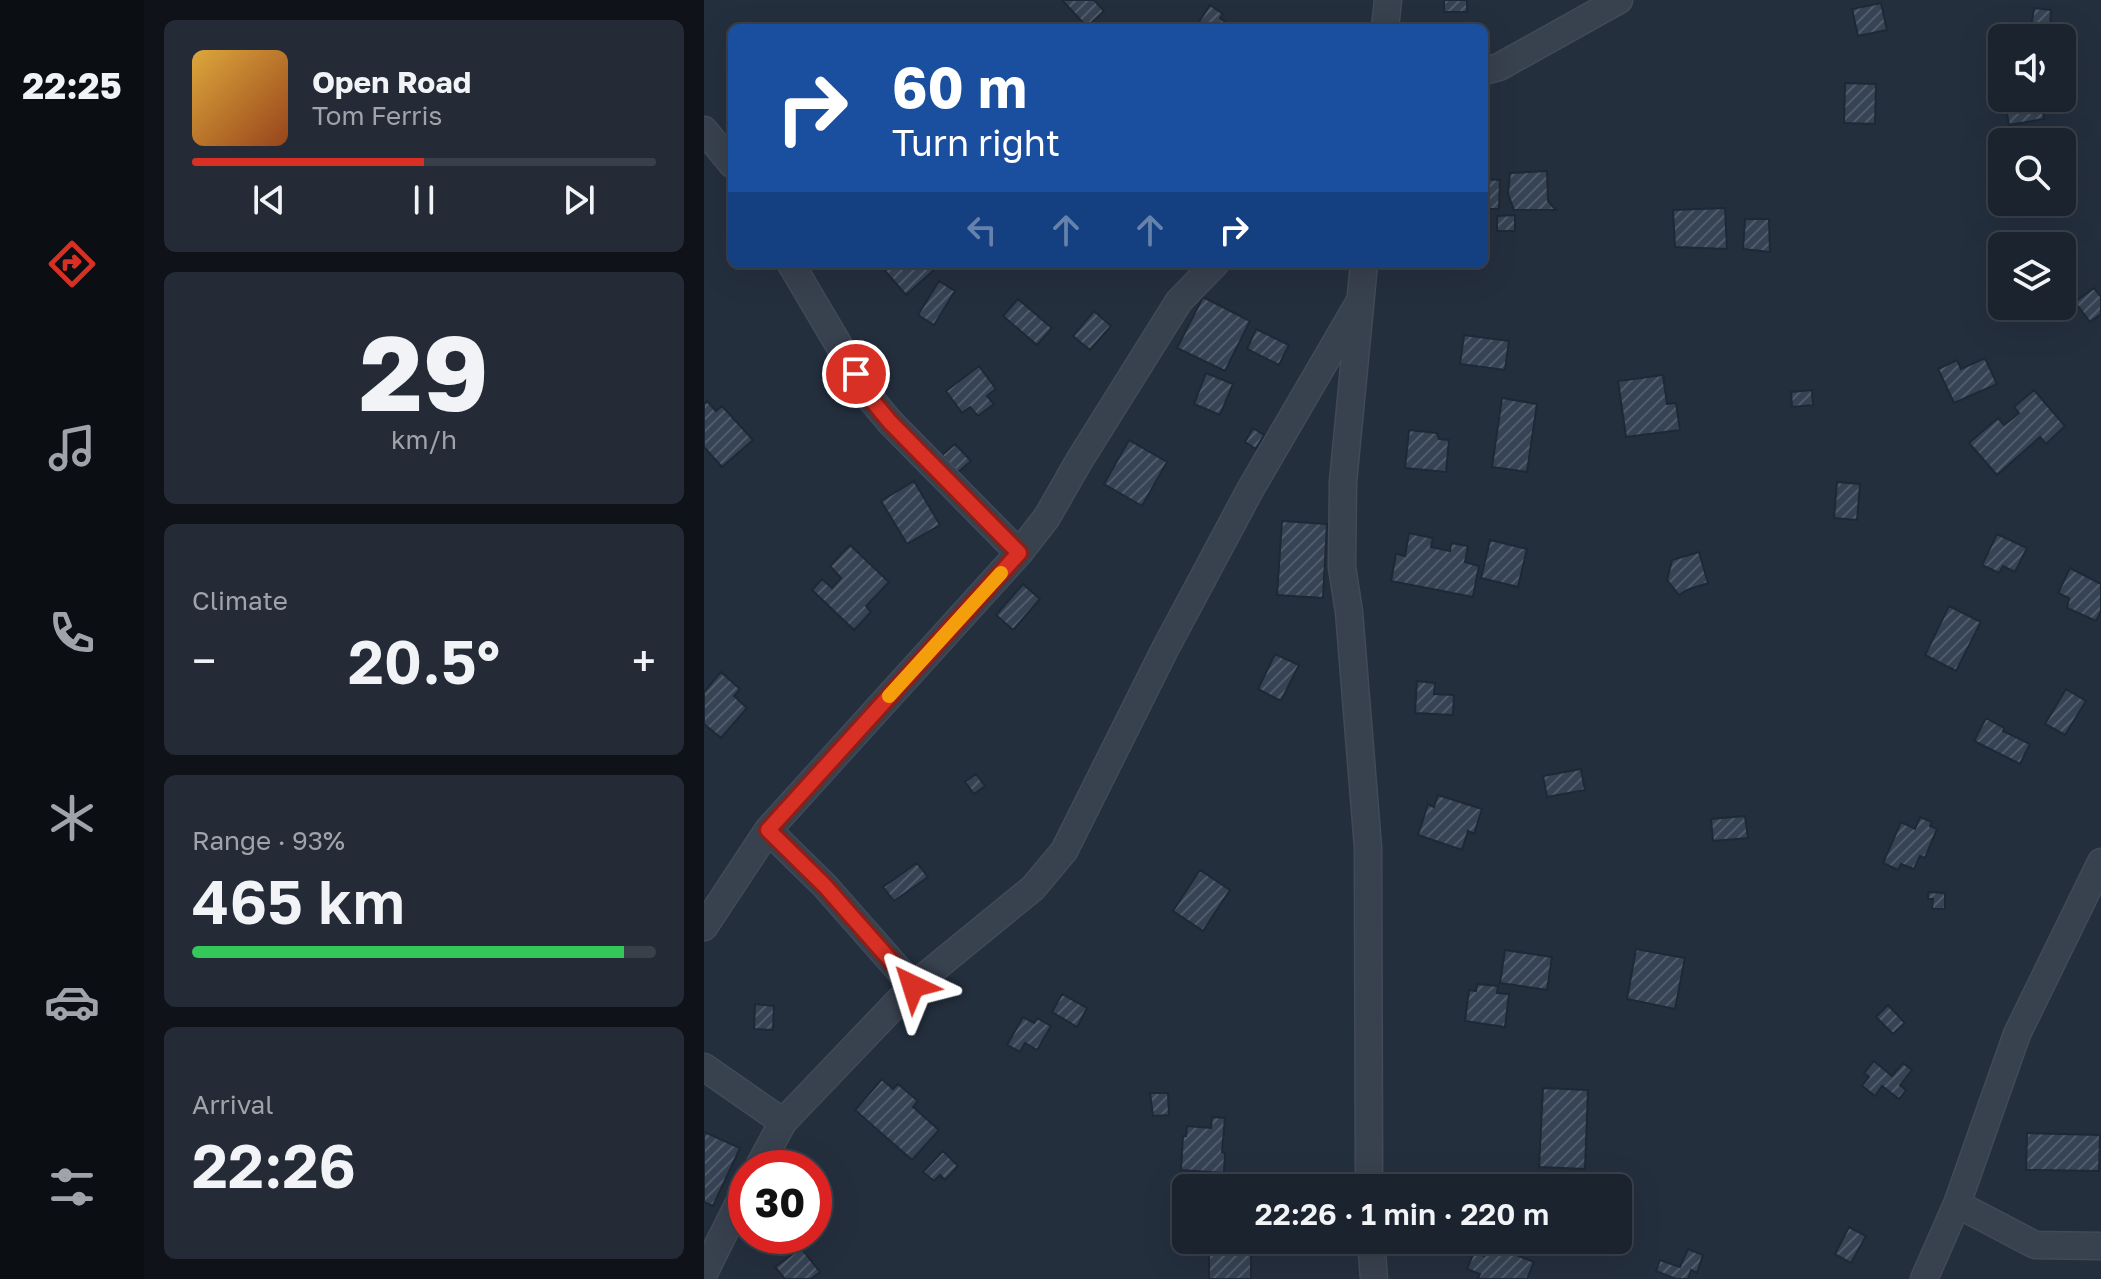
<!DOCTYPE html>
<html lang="en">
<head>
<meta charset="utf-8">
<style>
	:root { --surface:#1b232e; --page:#242b36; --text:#f1f3f6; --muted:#a0a4aa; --line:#39404a; --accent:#d93025 }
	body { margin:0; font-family:"Golos Text",sans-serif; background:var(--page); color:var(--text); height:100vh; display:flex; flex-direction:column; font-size:30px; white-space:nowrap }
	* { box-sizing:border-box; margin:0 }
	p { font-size:26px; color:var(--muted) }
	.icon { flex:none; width:44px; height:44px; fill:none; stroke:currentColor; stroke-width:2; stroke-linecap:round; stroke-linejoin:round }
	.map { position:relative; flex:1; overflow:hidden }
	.sheet { display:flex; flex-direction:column; gap:20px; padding:20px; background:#0f1319; width:560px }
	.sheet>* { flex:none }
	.guide { position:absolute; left:24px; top:24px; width:760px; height:244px; border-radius:12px; box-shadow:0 8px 32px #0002,0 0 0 2px var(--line); background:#1a4fa0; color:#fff; overflow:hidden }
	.buttons { position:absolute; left:1284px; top:24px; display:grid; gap:16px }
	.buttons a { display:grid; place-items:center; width:88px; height:88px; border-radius:12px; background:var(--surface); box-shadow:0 8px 32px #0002,0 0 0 2px var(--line); font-size:40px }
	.speed { position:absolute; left:24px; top:1150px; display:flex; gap:16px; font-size:40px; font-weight:700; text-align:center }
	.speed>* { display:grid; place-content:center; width:104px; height:104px; border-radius:50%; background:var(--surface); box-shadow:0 8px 32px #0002,0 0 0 2px var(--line); line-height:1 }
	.speed .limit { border:12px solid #d22; background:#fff; color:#111 }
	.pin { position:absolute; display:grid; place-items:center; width:68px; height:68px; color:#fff; margin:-34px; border:4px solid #fff; border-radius:50%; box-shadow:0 2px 8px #0007 }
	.me { position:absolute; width:88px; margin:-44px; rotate:319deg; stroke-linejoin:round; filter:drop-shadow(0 0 6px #0008) }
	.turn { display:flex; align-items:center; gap:28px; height:168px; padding:0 32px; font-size:36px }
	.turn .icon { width:104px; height:104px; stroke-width:2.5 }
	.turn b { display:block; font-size:56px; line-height:68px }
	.lanes { display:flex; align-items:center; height:76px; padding:0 32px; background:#0003; justify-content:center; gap:40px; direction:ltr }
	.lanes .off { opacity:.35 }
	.big { font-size:60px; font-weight:600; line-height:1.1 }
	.sheet .widget { flex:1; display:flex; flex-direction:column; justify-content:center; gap:12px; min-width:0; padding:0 28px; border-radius:12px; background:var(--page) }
	.sheet .dial { align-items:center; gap:0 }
	.dial b { font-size:104px; line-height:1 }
	.song { display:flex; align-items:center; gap:24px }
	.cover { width:96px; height:96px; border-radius:12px; background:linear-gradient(135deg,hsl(40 70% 55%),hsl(20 70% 35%)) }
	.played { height:8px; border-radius:4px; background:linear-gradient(90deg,var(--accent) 50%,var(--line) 50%) }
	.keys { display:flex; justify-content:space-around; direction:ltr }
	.heat { display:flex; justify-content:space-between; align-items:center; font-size:44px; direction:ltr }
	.charge { height:12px; border-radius:6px; background:linear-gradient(90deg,#34c759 93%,var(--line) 0) }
	.trip { position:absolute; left:468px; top:1174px; width:460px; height:80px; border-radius:12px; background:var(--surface); box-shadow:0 8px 32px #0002,0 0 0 2px var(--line); font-weight:600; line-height:80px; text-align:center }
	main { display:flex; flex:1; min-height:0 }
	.menu { display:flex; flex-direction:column; width:144px; justify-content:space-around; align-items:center; background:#0b0e12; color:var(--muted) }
	.menu .icon { width:56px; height:56px }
	.menu .selected { color:var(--accent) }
	.menu b { font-size:36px; color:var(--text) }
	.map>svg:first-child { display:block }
	.building { fill:url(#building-hatch); stroke:#1f2835; stroke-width:2 }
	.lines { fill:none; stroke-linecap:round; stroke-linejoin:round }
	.minor-casing { stroke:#414a57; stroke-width:29 }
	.minor { stroke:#38414e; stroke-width:26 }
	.route-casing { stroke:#8d1f18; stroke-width:20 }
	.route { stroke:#d93025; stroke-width:14 }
	.slow { stroke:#f59e0b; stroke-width:14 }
</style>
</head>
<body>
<main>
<nav class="menu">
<b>22:25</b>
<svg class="icon selected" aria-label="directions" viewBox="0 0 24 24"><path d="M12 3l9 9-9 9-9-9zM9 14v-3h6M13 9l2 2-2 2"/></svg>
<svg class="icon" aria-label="music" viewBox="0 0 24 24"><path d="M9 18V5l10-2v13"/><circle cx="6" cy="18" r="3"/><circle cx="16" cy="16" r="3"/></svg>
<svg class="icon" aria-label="phone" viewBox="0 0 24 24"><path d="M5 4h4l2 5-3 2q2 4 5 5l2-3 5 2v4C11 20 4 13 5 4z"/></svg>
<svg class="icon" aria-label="climate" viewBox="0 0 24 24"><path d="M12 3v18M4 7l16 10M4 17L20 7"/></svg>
<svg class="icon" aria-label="car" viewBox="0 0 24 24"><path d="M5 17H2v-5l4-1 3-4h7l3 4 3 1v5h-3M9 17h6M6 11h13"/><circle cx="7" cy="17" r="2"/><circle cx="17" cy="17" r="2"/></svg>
<svg class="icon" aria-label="filters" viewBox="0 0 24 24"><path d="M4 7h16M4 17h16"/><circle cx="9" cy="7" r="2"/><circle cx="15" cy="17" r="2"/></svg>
</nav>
<section class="sheet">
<div class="widget">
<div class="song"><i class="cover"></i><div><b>Open Road</b><p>Tom Ferris</p></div></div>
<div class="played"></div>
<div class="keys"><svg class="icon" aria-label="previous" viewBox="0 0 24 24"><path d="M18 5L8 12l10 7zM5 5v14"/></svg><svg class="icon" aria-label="pause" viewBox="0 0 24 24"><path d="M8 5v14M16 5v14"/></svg><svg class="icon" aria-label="next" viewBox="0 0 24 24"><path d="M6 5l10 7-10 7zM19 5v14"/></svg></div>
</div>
<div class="widget dial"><b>29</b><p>km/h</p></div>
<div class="widget"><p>Climate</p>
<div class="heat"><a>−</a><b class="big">20.5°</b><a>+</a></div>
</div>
<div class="widget"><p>Range · 93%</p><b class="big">465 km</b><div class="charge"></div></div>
<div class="widget"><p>Arrival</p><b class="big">22:26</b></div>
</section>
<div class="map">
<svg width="1397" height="1279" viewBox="0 0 1397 1279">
	<defs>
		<pattern id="building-hatch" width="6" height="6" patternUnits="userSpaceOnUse" patternTransform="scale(2)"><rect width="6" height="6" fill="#364354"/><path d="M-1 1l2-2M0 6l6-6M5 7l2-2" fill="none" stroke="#515c6b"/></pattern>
	</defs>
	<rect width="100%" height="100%" fill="#242f3e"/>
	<path class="building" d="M358,0h32l10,11 -17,16z
		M740,0h23v12h-23z
		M1177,3l6,27 -29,6 -6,-27z
		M506,5l13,9 -3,4 13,10h-38z
		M1330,8l17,2 -1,18 -19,-1z
		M1141,83l31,1 -1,40 -31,-1z
		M1300,98h37l3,21 -35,6z
		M843,171l1,30 8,9h-42l-6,-16 2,-21z
		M780,179l16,1 -1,29h-15z
		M1021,208l2,41 -52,-2 -2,-37z
		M811,215v16h-18v-15z
		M1041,219h24l1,33 -27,-3z
		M1362,237l9,16 -13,8v-15h-11z
		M175,264h52l4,5 -29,26z
		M235,281l16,10 -21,34 -16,-10z
		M1390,288l7,9v17l-11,8 -15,-20z
		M499,297l47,24 -25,50 -48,-23z
		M314,299l34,29 -15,17 -34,-29z
		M390,311l17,15 -21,24 -17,-14z
		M552,329l33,16 -10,20 -32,-16z
		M760,335l45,6 -4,29 -45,-6z
		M1281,358l12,26 -43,19 -16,-34 19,-9 4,9z
		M275,366l17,23 -9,7 7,8 -16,12 -8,-9 -8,6 -16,-22z
		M502,373l27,11 -13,31 -26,-11z
		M959,375l4,29 9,-1 4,27 -54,7 -8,-56z
		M1108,390l1,15 -21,2 -1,-15z
		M1330,390l31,36 -19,18 -6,-7 -43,38 -28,-32 29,-25 6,7 15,-12 -5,-6z
		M798,398l35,6 -10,68 -35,-5z
		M3,401l9,10 6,-5 31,34 -31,27 -18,-20v-43z
		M549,428l11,7 -8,14 -11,-7z
		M705,430l28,3 2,6 10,1 -3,32 -41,-4z
		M425,440l38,22 -25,44 -38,-22z
		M251,444l16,17 -14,12 -15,-18z
		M210,481l26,44 -33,19 -26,-43z
		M1133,482l23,2 -3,36 -23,-2z
		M578,521l45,3 -4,74 -46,-3z
		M705,533l24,5 -2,9 19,4 1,-8 17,3 -3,16 14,4 -6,31 -82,-16 5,-27 9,2z
		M1293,534l30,14 -12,24 -12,-6 -4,7 -17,-8z
		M786,540l37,9 -9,38 -37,-9z
		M146,545l39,37 -23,24 5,6 -17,18 -42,-40 10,-11 10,9 9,-10 -11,-12z
		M995,552l9,31 -21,7 -8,5 -12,-15 5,-20z
		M1366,568l31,16v27l-5,10 -29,-13 2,-10 -11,-5z
		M319,584l17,15 -27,31 -17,-15z
		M1245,606l32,16 -25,49 -31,-16z
		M571,654l24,11 -18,36 -23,-12z
		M17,672l19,17 -6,7 13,12 -26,30 -17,-14v-32z
		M713,681l18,2 -1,11 20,1 -1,20 -38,-2z
		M1362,689l20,12 -21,34 -20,-11z
		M1282,718l18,10 -1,3 27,13 -10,20 -46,-23z
		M877,769l4,21 -38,7 -4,-21z
		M272,774l9,12 -11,8 -9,-12z
		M734,795l44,14 -8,25 -6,-3 -6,19 -44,-15 10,-31 6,3z
		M1041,816l3,22 -35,3 -2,-22z
		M1216,817l12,5 -2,4 7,3 -12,29 -5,-2 -6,13 -13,-5 -3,6 -15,-7 18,-41 14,7z
		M213,863l11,14 -34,24 -11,-14z
		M496,870l30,20 -27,41 -30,-20z
		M1224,892l17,1v16h-13l1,-10h-5z
		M932,949l49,9 -10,51 -48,-10z
		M801,950l47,7 -5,33 -47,-7z
		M773,984l21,2 -1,7 12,1 -4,33 -40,-6 4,-31 7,1z
		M358,994l25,14 -10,19 -25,-15z
		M51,1004l19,2 -1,24 -19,-1z
		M1184,1005l17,18 -12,11 -17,-17z
		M319,1017l11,6 3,-5 14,8 -14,24 -12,-7 -5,9 -13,-7z
		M1170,1061l18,15 11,-13 9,7 -12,15 6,5 -7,9 -17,-13 -7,10 -13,-10 7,-9 -5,-4z
		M178,1079l11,10 5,-5 20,17 -5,6 26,23 -27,30 -57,-50z
		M839,1088l45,2 -3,79 -46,-2z
		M446,1093h18l1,22 -16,1z
		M508,1117l13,1 -3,34 3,1 -1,20 -43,-3 2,-34h3l1,-10 24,2z
		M0,1132l36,16 -27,58 -9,-4z
		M1323,1133l73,2 -1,36 -73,-1z
		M239,1151l15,15 -13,14 -5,-5 -6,6 -11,-9z
		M1145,1227l17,9 -15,27 -16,-9z
		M505,1240h42v39h-42z
		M785,1244l45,18 -7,17h-49l2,-5 -13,-5 7,-17 10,4z
		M97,1248l19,24 -9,7h-26l-10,-12z
		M984,1249l15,6 -6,18 -6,-3 -3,9h-12l-20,-8 4,-11 20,7z"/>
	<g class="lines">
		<defs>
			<path id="minor" d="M681,28l3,-28
				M780,71l15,-4 120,-67
				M0,130l28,34
				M87,264l79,134 20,24 129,131
				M660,264l-21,218 -1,85 7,45 19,235 1,341
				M0,927l64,-97
				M209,986l-88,-100 -57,-56 251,-277 28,-36 32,-56 100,-160 36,-37
				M0,1067l79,55
				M54,1168l25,-46 130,-136 120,-98 31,-37 100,-200 86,-161 110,-189
				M1253,1204l78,41 66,1
				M667,1240l3,39
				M0,1273l42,-84
				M1220,1279l33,-75 60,-170 84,-172"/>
		</defs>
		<use href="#minor" class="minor-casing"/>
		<use href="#minor" class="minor"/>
	</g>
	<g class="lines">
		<defs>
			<path id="route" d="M152,374l14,24 20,24 129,131 -251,277 57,56 88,100"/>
		</defs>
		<use href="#route" class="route-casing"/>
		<use href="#route" class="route"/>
		<path class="slow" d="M185,696l112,-123"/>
	</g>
</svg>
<div class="buttons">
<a><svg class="icon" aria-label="sound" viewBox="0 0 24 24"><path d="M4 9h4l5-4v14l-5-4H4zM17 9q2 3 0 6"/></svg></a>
<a><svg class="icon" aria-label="search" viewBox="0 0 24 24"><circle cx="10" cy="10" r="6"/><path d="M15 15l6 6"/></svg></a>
<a><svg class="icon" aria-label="layers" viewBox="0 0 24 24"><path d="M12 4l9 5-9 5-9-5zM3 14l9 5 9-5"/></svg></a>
</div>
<div class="speed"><div class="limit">30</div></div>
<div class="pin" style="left:152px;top:374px;background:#d93025"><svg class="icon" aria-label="arrive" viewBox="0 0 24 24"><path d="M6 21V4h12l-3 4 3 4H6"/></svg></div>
<svg class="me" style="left:209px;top:986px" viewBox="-20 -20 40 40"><path d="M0-17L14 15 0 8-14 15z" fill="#d93025" stroke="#fff" stroke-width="4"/></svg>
<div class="trip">22:26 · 1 min · 220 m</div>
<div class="guide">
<div class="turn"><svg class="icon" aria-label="right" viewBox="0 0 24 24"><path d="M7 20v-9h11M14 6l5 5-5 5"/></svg><div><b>60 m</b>Turn right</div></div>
<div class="lanes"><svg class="icon off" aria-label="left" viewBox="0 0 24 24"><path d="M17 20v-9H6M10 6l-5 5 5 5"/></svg><svg class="icon off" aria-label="ahead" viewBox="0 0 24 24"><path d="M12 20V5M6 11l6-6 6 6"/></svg><svg class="icon off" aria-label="ahead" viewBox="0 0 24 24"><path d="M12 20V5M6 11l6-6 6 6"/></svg><svg class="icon" aria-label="right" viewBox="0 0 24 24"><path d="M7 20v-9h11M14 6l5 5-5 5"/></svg></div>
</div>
</div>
</main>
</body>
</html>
